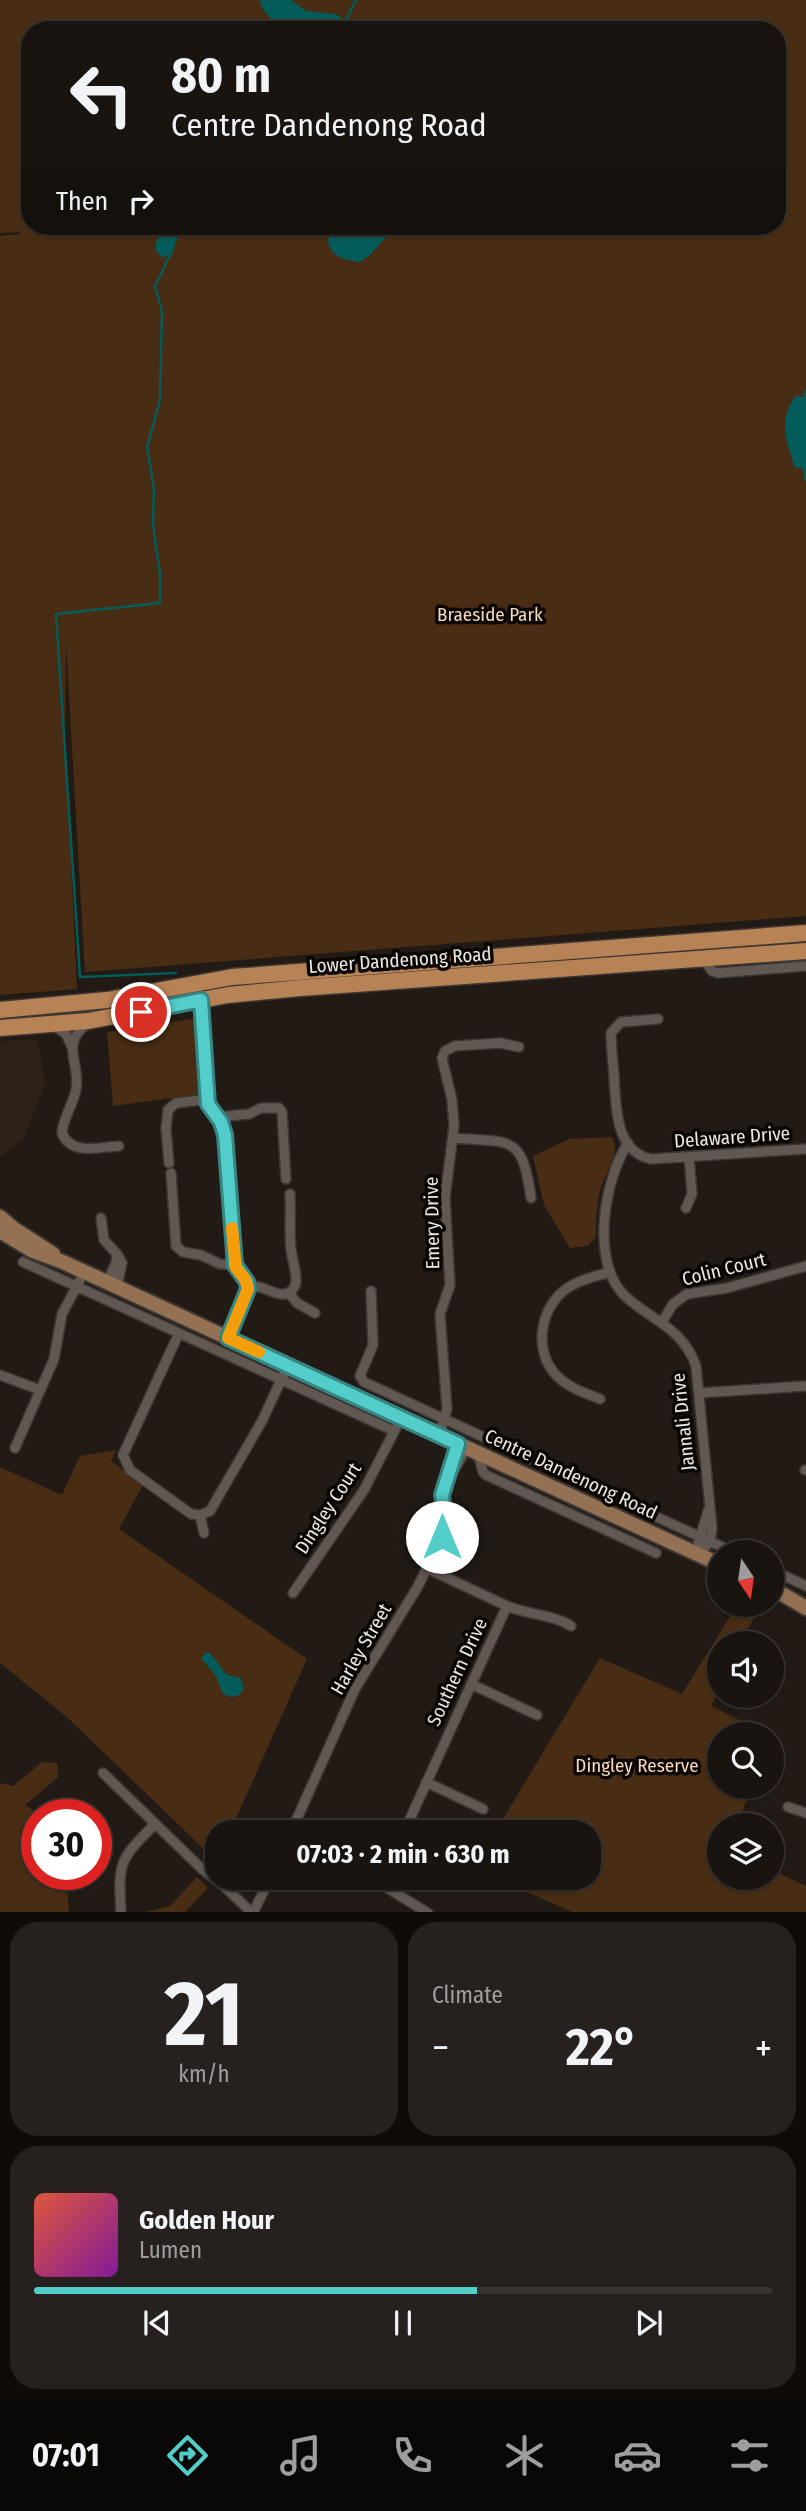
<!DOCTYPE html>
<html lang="en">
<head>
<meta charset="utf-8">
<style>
	:root { --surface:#191410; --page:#26211e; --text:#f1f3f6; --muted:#9f9e9f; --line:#373330; --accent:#53cdc9 }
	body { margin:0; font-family:"Fira Sans Condensed",sans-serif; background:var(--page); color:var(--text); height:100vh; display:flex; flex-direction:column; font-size:26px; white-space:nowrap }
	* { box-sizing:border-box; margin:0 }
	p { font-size:23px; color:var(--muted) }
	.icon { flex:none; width:38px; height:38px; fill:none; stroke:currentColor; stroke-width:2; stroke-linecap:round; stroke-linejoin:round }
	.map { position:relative; height:1912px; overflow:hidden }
	.panel { display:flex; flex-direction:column; gap:10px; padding:10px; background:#0e0b09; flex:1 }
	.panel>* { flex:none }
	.guide { position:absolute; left:21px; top:21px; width:765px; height:214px; border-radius:28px; box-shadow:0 2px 5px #0004,0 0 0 2px var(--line); background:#191410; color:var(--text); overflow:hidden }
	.needle { width:46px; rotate:167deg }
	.buttons { position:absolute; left:707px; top:1540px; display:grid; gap:14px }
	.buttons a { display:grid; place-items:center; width:77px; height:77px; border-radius:50%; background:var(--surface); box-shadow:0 2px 5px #0004,0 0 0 2px var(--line); font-size:35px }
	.speed { position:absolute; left:21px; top:1799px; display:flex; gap:14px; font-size:35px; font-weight:700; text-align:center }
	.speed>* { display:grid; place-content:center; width:91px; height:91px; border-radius:50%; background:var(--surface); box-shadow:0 2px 5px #0004,0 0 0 2px var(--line); line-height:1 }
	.speed .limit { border:10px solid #d22; background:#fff; color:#111 }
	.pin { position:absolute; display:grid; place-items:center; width:60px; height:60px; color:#fff; margin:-30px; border:4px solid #fff; border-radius:50%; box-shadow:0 2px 7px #0007 }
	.me { position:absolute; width:77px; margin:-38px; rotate:0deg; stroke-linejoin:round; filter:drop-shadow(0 0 5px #0008) }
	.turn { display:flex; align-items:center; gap:24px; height:147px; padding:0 35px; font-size:32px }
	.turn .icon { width:91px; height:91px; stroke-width:2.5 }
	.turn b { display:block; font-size:49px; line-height:60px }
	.then { display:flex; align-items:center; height:66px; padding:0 35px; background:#0003; gap:14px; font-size:26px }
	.big { font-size:52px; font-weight:700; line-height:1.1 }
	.panel .widget { flex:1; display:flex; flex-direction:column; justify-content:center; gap:10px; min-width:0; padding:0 24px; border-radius:28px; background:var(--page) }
	.panel .dial { align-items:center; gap:0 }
	.dial b { font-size:91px; line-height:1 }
	.song { display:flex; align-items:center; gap:21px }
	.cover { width:84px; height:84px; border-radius:10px; background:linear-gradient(135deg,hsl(10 70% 55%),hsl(290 70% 35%)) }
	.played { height:7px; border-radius:4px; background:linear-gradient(90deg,var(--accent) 60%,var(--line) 60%) }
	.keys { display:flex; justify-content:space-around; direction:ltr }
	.heat { display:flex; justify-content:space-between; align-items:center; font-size:38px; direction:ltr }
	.panel .tiles { flex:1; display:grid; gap:10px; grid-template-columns:1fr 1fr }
	.widget:last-child { grid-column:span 2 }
	.trip { position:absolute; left:205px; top:1820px; width:396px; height:70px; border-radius:28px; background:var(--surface); box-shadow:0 2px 5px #0004,0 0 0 2px var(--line); font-weight:700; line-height:70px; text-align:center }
	.tab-bar { display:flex; height:112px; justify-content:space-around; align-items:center; background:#0a0806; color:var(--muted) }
	.tab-bar .icon { width:49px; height:49px }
	.tab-bar .active { color:var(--accent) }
	.tab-bar b { font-size:32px; color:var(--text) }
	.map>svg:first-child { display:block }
	.built { fill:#2e2118 }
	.green { fill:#482d14; fill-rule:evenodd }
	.water { fill:#045c5a }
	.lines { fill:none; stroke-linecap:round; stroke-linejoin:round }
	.stream { stroke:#045c5a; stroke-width:2.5 }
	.street-casing { stroke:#3d3734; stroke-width:12 }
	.primary-casing { stroke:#3d3734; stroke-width:18 }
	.highway-casing { stroke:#3d3734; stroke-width:19 }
	.street { stroke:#615851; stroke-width:9 }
	.primary { stroke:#957153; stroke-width:14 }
	.highway { stroke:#b78254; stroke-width:16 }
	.route-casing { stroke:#368583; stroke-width:18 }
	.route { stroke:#53cdc9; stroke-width:12 }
	.slow { stroke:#f59e0b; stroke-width:12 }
	.labels { text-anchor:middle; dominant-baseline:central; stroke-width:7; stroke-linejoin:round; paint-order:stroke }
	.park-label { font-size:19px; fill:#f7d8bf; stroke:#090604 }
	.street-label { font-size:19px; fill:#ede8e4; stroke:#090604 }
</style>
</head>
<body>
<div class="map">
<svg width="806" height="1913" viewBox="0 0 806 1913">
	<rect width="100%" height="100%" fill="#211a15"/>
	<path class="built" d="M21,1040h17l7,45 -21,53 -24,19v-116z"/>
	<path class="green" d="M0,0h806v916l-721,56 -19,-328 -1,89 12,256 -77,6v-759l20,-2v-2l-20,1zM30,30h747v196h-747z
		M198,1018l4,76 -89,12 -6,-74z
		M612,1137c10,18 -8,36 -12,54 -4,16 -4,30 -4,46l-8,9 -18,2 -26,-43 -11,-49 36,-17z
		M116,1450l-5,11 32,24 -24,44 188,130 -77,173h-13v30l-149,-144 -68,-55v-196l62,28 18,-39z
		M737,1605h25l-23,38h-20v48l-8,15 56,28h-48v53h33l-15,38h-18v53h53v-8l34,16v26h-234l-76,-34h92v-46h-93l105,-174 82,36z
		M42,1762l15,1 1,14 -33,28 16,10h-4v59h29l3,38h-69v-129l13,3z
		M197,1877l11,11 -23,24h-39l24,-6z"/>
	<path class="water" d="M260,0h31l15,11 29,3 6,3 2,13h-66c-3,-13 -16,-17 -17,-30z
		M166,226h16l-10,27 -9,5 -7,-7v-9z
		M328,226h68l-25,28 -11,8c-17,-3 -29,-4 -32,-22l3,-7z
		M795,396l11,1v75l-5,-5 -6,1c-8,-28 -18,-43 0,-72z
		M207,1652l4,2 16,21 14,3 3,11 -5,6 -7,2 -9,-3 -7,-18 -15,-18z"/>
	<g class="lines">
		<path class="stream" d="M341,22l6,-4 9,-18
			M172,251l-17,35 7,25 -2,89 -13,47 7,42 -1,35 7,50v29l-104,11 24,363 96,-4
			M803,400l3,-9
			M803,466l3,14"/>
		<defs>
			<path id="street" d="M703,959l9,12 6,2 88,-7
				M201,1000l7,103 13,19 4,13 10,130 12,17 2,7 -21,49
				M658,1019l-37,3 -10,11c0,14 2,29 3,43 2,30 1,76 37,83l155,-10
				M88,1023c-29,22 -7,39 -12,67 -3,15 -13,28 -14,43 9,23 38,14 57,13
				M52,1024l14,10 6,13
				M218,1117l31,-3 12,-6h18l3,4 4,67
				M453,1138c58,5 69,-5 78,60
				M628,1143c-24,37 -38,119 -3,153 27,25 57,31 71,70l16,162c-1,13 -4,19 -14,26
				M169,1163l-3,-34 2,-19 8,-7 32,-4
				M171,1173l5,73 7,6 18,3 19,9 15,1
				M686,1208l6,-14 -3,-37
				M101,1218l3,22 13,14 5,9 -5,23
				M23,1262l371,169
				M107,1282l9,-19 1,-9
				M248,1286c15,-2 26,10 37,8 6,-1 10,-6 11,-12 1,-10 -4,-22 -5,-33 -2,-18 0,-36 -1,-55
				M371,1291l2,54 -13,31 4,6 206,95
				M289,1293l8,10 18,10
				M662,1322l11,-18 14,-10 40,-6 79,-22
				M179,1333l-56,122 7,15 61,44 9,1 10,-4 52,-90 26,-56
				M0,1375l40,15
				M699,1393l107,-7
				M600,1399c-15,-6 -31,-11 -43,-23 -25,-25 -17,-71 12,-89 12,-8 27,-11 41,-15
				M439,1435l8,-26 -7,-95 10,-29 -5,-87 9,-72 -2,-26 -10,-42 3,-7 10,-5 45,-3 19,4
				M15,1448l39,-89 8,-45 23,-43
				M478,1453l5,19 3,3 170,78
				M805,1470h1
				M451,1475l16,-27
				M624,1502l109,50
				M200,1515l4,18
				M698,1554v-10l10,-33
				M772,1570l34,16
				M293,1593l71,-103 32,-62
				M507,1606c21,9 45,8 64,20
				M471,1684l66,31
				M103,1773l99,96 22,17 28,27
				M426,1782l57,27
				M788,1807l18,6
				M291,1832l64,-143 62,-101 25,-51 3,-14 -3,-28 16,-51
				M404,1832l103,-226 -79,-37
				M371,1878l57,35
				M121,1913c-3,-51 -2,-53 34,-89
				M253,1913l17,-35"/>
			<path id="primary" d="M0,1217l14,12 39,25
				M0,1231l33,20 30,11 656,302
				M772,1588l34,20"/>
			<path id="highway" d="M0,1010l107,-10 125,-23 574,-44
				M0,1028l88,-7 140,-26 72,-7 506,-37"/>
		</defs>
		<use href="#street" class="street-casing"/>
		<use href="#primary" class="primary-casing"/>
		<use href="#highway" class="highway-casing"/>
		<use href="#street" class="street"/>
		<use href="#primary" class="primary"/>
		<use href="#highway" class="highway"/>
	</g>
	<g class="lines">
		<defs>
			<path id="route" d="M141,1012l60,-12 7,104 13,18 4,13 10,130 12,17 1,7 -20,49 230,106 -16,51 3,28 -3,14"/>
		</defs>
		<use href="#route" class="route-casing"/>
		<use href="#route" class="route"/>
		<path class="slow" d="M232,1228l4,40 9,11 3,10 -20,49 31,14"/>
	</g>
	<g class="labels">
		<g class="park-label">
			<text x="490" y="614">Braeside Park</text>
			<text x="637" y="1765">Dingley Reserve</text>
		</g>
		<g class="street-label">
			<text transform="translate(400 960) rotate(-4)">Lower Dandenong Road</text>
			<text transform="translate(732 1137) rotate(-4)">Delaware Drive</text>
			<text transform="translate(432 1223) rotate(-91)">Emery Drive</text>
			<text transform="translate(724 1269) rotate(-14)">Colin Court</text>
			<text transform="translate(683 1422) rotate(-96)">Jannali Drive</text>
			<text transform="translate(571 1474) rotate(25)">Centre Dandenong Road</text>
			<text transform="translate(328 1508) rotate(-57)">Dingley Court</text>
			<text transform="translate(361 1649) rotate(-60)">Harley Street</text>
			<text transform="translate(457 1672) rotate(-65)">Southern Drive</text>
		</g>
	</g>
</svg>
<div class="buttons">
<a><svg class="needle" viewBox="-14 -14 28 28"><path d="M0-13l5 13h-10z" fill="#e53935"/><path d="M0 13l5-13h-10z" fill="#9f9e9f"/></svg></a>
<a><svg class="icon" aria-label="sound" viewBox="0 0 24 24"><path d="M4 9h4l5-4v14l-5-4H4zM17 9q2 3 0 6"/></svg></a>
<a><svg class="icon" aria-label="search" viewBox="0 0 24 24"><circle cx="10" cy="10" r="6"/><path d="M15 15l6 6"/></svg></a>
<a><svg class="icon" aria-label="layers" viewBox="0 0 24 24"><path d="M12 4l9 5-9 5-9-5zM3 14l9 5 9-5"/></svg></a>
</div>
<div class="speed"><div class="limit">30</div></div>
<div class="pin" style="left:141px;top:1012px;background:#d93025"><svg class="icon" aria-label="arrive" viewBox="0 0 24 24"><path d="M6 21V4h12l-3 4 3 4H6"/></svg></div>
<svg class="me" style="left:442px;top:1537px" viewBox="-20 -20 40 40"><circle r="19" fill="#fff"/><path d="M0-13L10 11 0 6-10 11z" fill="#53cdc9"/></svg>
<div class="trip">07:03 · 2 min · 630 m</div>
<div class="guide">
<div class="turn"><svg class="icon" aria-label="left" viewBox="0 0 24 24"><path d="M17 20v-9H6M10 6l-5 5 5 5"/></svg><div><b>80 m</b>Centre Dandenong Road</div></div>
<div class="then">Then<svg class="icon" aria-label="right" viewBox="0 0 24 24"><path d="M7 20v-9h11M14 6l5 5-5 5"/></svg></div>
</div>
</div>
<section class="panel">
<div class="tiles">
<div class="widget dial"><b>21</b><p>km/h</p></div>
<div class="widget"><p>Climate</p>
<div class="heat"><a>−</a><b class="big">22°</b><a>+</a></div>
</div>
<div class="widget">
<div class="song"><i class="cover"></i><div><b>Golden Hour</b><p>Lumen</p></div></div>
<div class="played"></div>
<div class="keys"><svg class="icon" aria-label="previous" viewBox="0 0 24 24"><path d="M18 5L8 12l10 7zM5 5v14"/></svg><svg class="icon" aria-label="pause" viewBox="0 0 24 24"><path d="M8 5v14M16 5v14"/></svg><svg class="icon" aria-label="next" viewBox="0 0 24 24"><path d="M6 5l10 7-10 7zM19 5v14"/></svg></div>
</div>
</div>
</section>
<nav class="tab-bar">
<b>07:01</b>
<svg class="icon active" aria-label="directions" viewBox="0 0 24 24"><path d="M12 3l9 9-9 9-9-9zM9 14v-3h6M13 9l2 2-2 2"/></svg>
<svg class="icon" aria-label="music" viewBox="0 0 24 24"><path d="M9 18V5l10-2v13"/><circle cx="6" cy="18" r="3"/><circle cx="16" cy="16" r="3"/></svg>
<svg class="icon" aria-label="phone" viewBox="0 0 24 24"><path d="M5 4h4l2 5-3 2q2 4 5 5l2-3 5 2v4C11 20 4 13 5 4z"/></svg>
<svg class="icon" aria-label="climate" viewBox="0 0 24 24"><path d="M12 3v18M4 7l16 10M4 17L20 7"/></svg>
<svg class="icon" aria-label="car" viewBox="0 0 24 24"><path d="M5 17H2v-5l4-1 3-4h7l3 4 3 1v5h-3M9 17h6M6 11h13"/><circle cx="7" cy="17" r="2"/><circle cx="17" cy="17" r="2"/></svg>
<svg class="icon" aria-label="filters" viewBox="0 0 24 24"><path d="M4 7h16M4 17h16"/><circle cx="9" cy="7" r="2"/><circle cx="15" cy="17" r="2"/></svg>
</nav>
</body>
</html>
